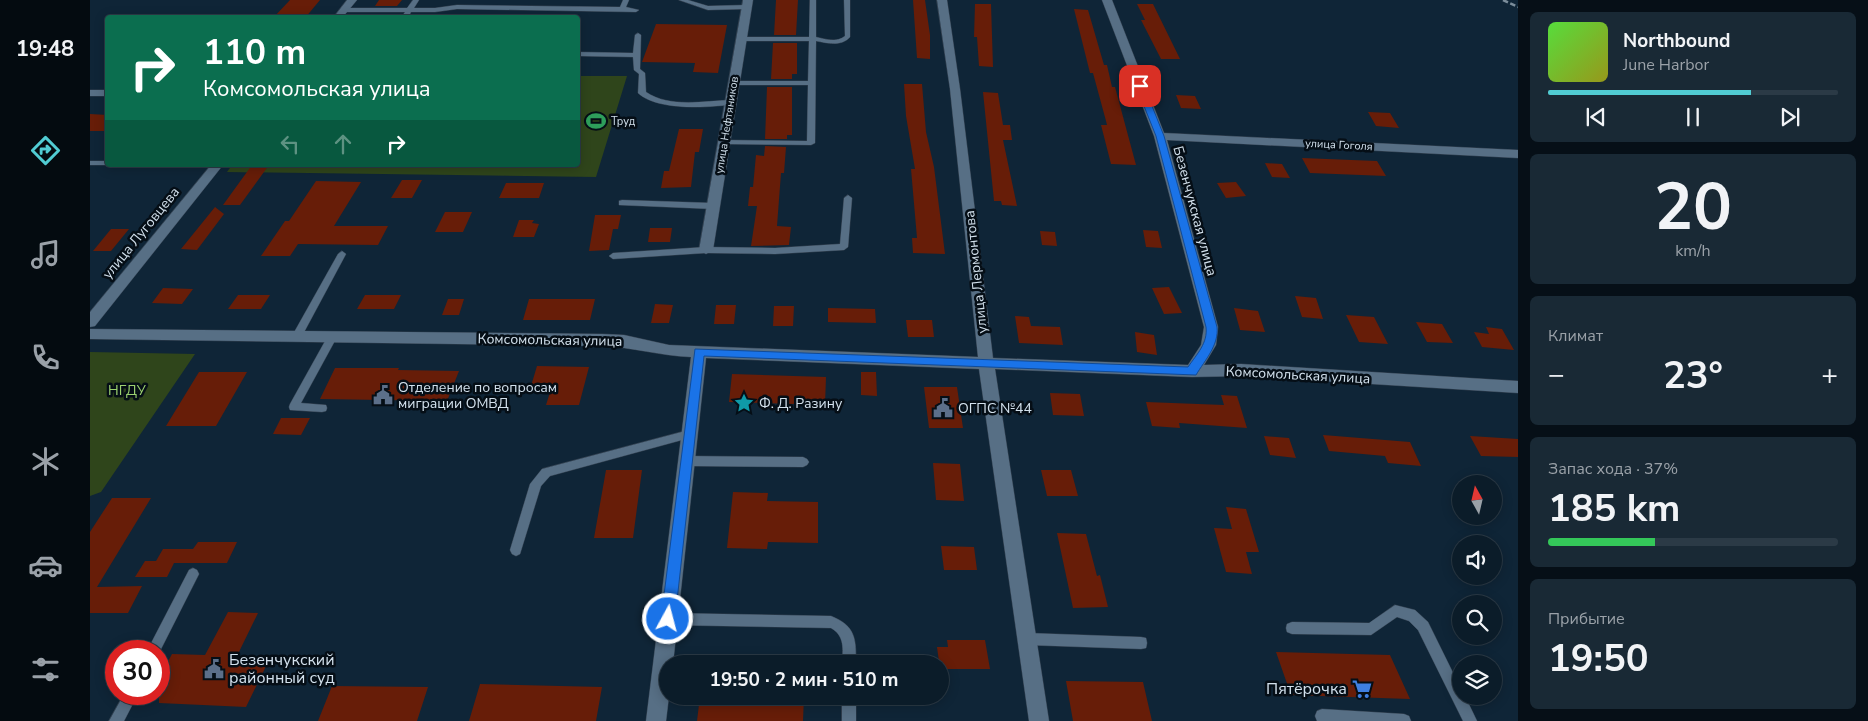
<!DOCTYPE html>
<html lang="ru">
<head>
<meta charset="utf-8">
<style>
	:root { --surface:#0b1c29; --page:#192935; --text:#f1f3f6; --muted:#9aa1a8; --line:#2b3a46; --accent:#51ccd3 }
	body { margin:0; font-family:"Nunito Sans",sans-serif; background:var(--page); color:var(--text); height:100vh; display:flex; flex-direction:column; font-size:19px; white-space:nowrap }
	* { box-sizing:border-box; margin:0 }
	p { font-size:16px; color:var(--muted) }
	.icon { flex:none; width:28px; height:28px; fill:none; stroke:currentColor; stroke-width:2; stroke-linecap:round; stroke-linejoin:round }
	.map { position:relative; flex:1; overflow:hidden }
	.drawer { display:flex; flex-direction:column; gap:12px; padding:12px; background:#060f17; width:350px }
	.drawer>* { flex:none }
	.top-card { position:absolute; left:15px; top:15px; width:475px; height:152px; border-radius:5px; box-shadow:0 2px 12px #0003,0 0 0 1px var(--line); background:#0b6e4f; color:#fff; overflow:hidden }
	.needle { width:32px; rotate:352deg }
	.controls { position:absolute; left:1362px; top:475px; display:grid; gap:10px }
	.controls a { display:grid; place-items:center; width:50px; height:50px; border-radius:50%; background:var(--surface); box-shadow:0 2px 12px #0003,0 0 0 1px var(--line); font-size:25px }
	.speed { position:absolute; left:15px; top:640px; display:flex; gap:10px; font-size:25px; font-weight:700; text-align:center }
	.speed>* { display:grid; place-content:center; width:65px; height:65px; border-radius:50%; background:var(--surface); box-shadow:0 2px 12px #0003,0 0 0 1px var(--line); line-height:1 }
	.speed .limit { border:8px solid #d22; background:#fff; color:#111 }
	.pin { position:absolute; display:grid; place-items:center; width:42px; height:42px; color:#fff; margin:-21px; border-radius:10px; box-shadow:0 2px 8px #0006 }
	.me { position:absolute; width:55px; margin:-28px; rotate:7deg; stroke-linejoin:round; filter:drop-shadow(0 0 4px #0008) }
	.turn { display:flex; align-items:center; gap:18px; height:105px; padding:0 15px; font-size:22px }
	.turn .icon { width:65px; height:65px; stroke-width:2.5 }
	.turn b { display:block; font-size:35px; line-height:42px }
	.lanes { display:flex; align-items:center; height:48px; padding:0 15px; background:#0003; justify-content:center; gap:25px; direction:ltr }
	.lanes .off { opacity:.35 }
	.big { font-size:38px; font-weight:700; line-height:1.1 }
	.drawer .card { flex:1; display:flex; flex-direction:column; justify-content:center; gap:8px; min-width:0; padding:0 18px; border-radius:8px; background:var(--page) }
	.drawer .dial { align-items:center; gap:0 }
	.dial b { font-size:65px; line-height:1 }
	.song { display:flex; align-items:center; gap:15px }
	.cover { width:60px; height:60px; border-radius:8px; background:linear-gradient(135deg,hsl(110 70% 55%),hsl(60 70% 35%)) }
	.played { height:5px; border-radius:2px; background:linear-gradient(90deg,var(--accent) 70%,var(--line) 70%) }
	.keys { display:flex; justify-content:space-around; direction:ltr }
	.heat { display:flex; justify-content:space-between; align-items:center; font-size:28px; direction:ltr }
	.charge { height:8px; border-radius:4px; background:linear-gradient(90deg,#34c759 37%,var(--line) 0) }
	.trip { position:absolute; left:569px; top:655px; width:290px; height:50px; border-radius:25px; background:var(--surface); box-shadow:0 2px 12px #0003,0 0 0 1px var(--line); font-weight:700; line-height:50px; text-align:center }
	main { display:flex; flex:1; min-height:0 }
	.tabs { display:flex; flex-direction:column; width:90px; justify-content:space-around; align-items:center; background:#040b10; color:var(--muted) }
	.tabs .icon { width:35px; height:35px }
	.tabs .active { color:var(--accent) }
	.tabs b { font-size:22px; color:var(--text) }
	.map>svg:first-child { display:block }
	.green { fill:#2f451b }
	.building { fill:#671d08 }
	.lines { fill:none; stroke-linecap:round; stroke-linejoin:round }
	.lane-casing { stroke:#334150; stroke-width:1 }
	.street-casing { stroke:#334150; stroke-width:1 }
	.lane { fill:#576f85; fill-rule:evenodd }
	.street { fill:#576f85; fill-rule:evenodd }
	.rail { stroke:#7b8d9b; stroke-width:2.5; stroke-dasharray:5.5 2.5; stroke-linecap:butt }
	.route { fill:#1a73e8; stroke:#114b97 }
	.labels { text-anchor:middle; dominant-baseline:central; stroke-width:5; stroke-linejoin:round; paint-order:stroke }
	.far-poi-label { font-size:11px; fill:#d3e1ed; stroke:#050e16; text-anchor:start }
	.far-street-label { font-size:11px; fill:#d3e1ed; stroke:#050e16 }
	.street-label { font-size:14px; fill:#d3e1ed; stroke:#050e16 }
	.poi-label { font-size:14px; fill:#d3e1ed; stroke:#050e16; text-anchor:start }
	.park-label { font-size:14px; fill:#9cd270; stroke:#050e16 }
	.near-poi-label { font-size:16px; fill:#d3e1ed; stroke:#050e16; text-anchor:start }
</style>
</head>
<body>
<main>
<nav class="tabs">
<b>19:48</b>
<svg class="icon active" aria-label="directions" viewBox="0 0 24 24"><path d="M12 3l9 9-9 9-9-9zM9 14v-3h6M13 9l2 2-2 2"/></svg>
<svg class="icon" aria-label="music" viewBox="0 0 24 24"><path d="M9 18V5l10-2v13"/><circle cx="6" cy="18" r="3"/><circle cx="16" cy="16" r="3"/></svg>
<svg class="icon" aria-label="phone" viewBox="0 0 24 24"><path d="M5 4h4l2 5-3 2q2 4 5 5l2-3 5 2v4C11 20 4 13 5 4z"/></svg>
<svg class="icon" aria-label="climate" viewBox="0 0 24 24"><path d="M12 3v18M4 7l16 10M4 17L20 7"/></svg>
<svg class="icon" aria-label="car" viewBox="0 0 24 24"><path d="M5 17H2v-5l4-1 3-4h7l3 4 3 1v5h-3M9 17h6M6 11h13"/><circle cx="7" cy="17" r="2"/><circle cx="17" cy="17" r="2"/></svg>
<svg class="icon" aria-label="filters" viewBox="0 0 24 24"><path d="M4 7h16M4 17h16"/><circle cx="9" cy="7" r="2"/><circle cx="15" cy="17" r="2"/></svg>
</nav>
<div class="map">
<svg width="1428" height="721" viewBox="0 0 1428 721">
	<rect width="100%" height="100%" fill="#0f2537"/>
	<path class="green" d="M488,76h49l-31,101 -369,-5 5,-7h346z
		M0,352l105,2 -94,138 -11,4z"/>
	<path class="building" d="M200,0h30l-15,18h-32z
		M289,0h23l-5,6h-22z
		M686,0h22l-2,35h-22z
		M823,0h12l5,35v24l-13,-1z
		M885,4h16l2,63 -14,-1 -2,-29h-3z
		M1047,4h16l27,55h-19l-20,-39h4z
		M984,9l14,1 16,55h3l5,22h3l21,78 -25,-1 -10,-39h6l-1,-4 -13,-48h-3z
		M566,24l71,1 -9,48 -25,-1 2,-9 -53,-1z
		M683,43h24v31h-5v5h-21z
		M814,84h18l4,48 8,35 11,87 -32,-1 -1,-15h5l-6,-69h4l-9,-53z
		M677,87h25v48h-5v4h-22z
		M893,92l15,1 5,32h7l2,15h-9l14,66 -15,-1 -1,-4h-7z
		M1086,95l19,1 6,13 -20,-1z
		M1278,112l22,1 9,15 -23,-2z
		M0,114l18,1v16h-18z
		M589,129h24l-4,23h-4l-4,35 -30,1 3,-17h5z
		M675,146l21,1 -2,26h-3l-4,53 14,1 -2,18 -38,1 6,-40h-9l2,-19h3l3,-32 8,1z
		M1212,158l75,3 9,15 -76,-3z
		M1175,163l17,1 8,14 -18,-1z
		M162,165h17l-29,40h-17z
		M312,180h20l-10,18h-21z
		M226,181l45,1 -27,44h54l-10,19 -80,-1 -8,12h-29l24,-35h4z
		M1146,182l10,14 -20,2 -9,-15z
		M416,183h38l-5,15h-40z
		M125,207l9,7 -27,36 -16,-1z
		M355,212h27l-9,20h-28z
		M505,215h26l-3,14h-5l-4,21 -20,1z
		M429,220h15l-2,3 7,1 -5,13h-21z
		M560,228h22l-2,14h-22z
		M21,229h18l-18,22h-18z
		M1053,230l15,1 4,17 -16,-1z
		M950,231l15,1 2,14 -15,-1z
		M1079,287l13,26 -18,1 -12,-26z
		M73,288l30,1 -11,15 -30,-1z
		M148,295h32l-9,14h-33z
		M275,295h36l-7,14h-37z
		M1205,296l21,2 7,21 -21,-2z
		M358,299h16l-5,16h-17z
		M439,299h66l-5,21h-67z
		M565,304l18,1 -4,18h-18z
		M626,305h20l-2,19h-20z
		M684,306h20l-1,20h-20z
		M738,308l47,1 1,14 -48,-1z
		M1144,308l24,3 7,21 -25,-2z
		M1256,315l28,2 14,27 -29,-2z
		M925,316l14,1 2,9 29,1 3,18 -44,-2z
		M816,320h26l2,17h-26z
		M1326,322l26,2 11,19 -26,-1z
		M1396,327l16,2 12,21 -32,-3 -8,-15 15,2z
		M1045,332l19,3 3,20 -20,-3z
		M447,366l52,1 -10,38h-33l6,-19h-21z
		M245,368h64l-1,2 61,1 -12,30 -127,-2z
		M109,372h48l-31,54h-50z
		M771,372h15l1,24 -16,-1z
		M642,374l94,3 -1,28 -96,-3z
		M834,387h33l6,41h-34z
		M960,393l30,1 4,22 -31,-1z
		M1131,395l16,1 10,32 -68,-5 1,5 -28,-2 -6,-24 78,3z
		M191,418h29l-9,17 -28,-1z
		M1233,435l87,7 11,24 -33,-3 -3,-7 -56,-5z
		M1174,436l25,2 7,20 -26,-3z
		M1380,436l48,3v18l-37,-1z
		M843,463l27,1 4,37 -28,-1z
		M516,470h36l-9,68h-39z
		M951,470h30l7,26h-31z
		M643,492l35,1 -1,8 51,1v41l-50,-1 -1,7 -40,-1z
		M22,498h39l-54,89 45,-1 -14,27h-38v-81z
		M1136,507l20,2 13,43h-13l6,22 -26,-2 -12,-44 18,1z
		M967,533l29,1 11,42 3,-1 8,32 -35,1z
		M108,542h39l-10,21h-53l-7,14h-32l10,-16h11l7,-12h30z
		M851,546l33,1 3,23h-33z
		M138,612l30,1 -22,45 33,2 -23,47 -87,-4v-25l13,-24 33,1z
		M857,640h38l5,29h-50l-3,-22h11z
		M1186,652l114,3 20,44 -119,-4z
		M976,681l77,1 9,39h-79z
		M390,684l122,3 -6,34h-127z
		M242,686l96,1 -11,34h-99z
		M610,696h104l-1,25h-106z"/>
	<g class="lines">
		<defs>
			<path id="lane" d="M323,0h6l-5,8h21l22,-3 163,2 3,-7h6l-3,7 13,3 -3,2 -179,-3 -22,3h-24l-3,6h-7l4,-6h-61l-3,-2 3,-2h63z
				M589,0h9l20,6 38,-1 3,2 -3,2 -38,1z
				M720,0h6v37c9,2 21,6 29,-1l-1,-36h6v37c-9,10 -23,6 -34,4l-1,102 -4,2 -90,-1 -1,-2 4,-2 83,1 1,-56h-74l-4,-2 4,-2h74l1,-40h-68l-3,-2 3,-2h68z
				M548,33l3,2 -1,34 5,4 1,19c23,16 58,9 85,8h3v4c-25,4 -77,7 -96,-11l1,-19 -5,-4 -1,-13 -55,-1v-4l55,1 2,-18z
				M0,161h18v4h2h-20z
				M758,195l4,3 -4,49 -4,3 -69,4 -69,-1 -93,6 -4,-3 4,-3 93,-6 69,1 65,-4 4,-46z
				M532,200l91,3 4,3 -4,3 -94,-4v-4z
				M252,251l4,3 -44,82 -5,4 -3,-1 -2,-3 46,-82z
				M242,333l5,4 -36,66 25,2 1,3 -1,3 -4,1 -32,-2 -1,-3 1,-3 39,-70z
				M599,430l4,1 1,3 -1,3 -143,39 -9,10 -21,68 -4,2 -4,-2 -2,-4 20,-66 12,-15z
				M596,456l117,1 4,2 2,3 -2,3 -4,2 -117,-1 -4,-2 -2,-3 2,-3z
				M103,568l4,2 2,4 -40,79v-2h-12l42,-81z
				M1305,605l20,5 13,12 33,67v7h4l12,25h-14l-45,-91 -9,-9 -12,-4 -26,18 -79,-1 -5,-2 -1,-4 1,-4 5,-2 77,1z
				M578,613l163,3c25,10 25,23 25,48h-14c1,-15 3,-28 -11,-36l-163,-3 -4,-2 -2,-4 2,-4z
				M937,633l114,4 5,1 1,5 -1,5 -5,1 -114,-4 -5,-1 -1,-5 1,-5z
				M34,694h14l-14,27h-15z
				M752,696h14v25h-14z
				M1232,709l82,5 5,2 2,5h-94l-2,-5 2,-5z"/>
			<path id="street" d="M257,0h10l-15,18h-9z
				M653,0h10l-40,250 -7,4 -7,-4z
				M847,0h10l13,89 33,269 195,7 13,-20 3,-18 -50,-191 -52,-136h10l52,133 354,17v8l-351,-18 51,187 -2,18 -12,20 37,-1 277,17v12l-277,-17 -49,1 -197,-8 54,352h-20l-50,-352 -273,-11 -33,306h-5l1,32 -3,25h-20l45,-364c-30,-1 -59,-10 -89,-11l-512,-7v-10l512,5 22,1 45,10 309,12 -28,-268z
				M0,90h18v6h-18z
				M121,165h12l-128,161 -5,1v-15z"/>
		</defs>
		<use href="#lane" class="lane-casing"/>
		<use href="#street" class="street-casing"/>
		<use href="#lane" class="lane"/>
		<use href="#street" class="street"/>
		<path class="rail" d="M1413,0l15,7"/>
	</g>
	<path class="route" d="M1050,84l4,2 20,50 53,191c2,18 -12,33 -21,48l-492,-19 -29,263 -2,5 -5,2 -5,-2 -2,-5 34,-270 493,18c9,-13 20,-24 18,-40l-50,-191 -20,-50z"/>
	<defs>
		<symbol id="stadium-bare" viewBox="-9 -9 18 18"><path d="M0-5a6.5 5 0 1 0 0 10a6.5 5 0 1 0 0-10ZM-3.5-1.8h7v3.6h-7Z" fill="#2e9e5b" stroke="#050e16" stroke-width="2.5" paint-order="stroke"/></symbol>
		<symbol id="civic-bare" viewBox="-9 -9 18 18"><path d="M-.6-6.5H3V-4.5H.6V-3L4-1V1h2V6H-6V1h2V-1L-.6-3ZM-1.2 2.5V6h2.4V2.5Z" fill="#5c6f8a" stroke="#050e16" stroke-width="2.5" paint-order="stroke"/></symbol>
		<symbol id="sight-bare" viewBox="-9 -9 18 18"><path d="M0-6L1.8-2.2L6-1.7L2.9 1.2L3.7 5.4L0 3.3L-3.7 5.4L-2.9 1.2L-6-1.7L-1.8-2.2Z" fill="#0f9aa8" stroke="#050e16" stroke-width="2.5" paint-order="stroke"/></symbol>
		<symbol id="supermarket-bare" viewBox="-9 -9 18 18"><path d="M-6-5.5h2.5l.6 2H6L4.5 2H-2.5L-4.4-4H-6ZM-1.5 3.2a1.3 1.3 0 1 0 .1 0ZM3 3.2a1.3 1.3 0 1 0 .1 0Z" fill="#3f7fe0" stroke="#050e16" stroke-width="2.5" paint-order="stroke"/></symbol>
	</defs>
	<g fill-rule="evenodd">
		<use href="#stadium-bare" x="492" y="107" width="28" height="28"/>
		<use href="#civic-bare" x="279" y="381" width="28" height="28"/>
		<use href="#sight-bare" x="640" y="389" width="28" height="28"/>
		<use href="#civic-bare" x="839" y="394" width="28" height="28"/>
		<use href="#civic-bare" x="110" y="655" width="28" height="28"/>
		<use href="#supermarket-bare" x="1258" y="675" width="28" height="28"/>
	</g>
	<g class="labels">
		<g class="far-poi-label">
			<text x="521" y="121">Труд</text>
		</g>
		<g class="far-street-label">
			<text transform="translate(637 125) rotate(-81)">улица Нефтяников</text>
			<text transform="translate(1249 145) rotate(3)">улица Гоголя</text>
		</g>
		<g class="street-label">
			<text transform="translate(1105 211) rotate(75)">Безенчукская улица</text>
			<text transform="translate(51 233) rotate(-51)">улица Луговцева</text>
			<text transform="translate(886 272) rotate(-96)">улица Лермонтова</text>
			<text transform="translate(460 340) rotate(1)">Комсомольская улица</text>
			<text transform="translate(1208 375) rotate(3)">Комсомольская улица</text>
		</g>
		<g class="poi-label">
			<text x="308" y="387">Отделение по вопросам<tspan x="308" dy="16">миграции ОМВД</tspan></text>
			<text x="669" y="403">Ф. Д. Разину</text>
			<text x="868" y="408">ОГПС №44</text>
		</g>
		<g class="park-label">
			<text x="37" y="390">НГДУ</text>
		</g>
		<g class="near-poi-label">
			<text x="139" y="660">Безенчукский<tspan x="139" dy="18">районный суд</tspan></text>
			<text x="1257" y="689" text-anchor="end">Пятёрочка</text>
		</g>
	</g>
</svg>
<div class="controls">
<a><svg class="needle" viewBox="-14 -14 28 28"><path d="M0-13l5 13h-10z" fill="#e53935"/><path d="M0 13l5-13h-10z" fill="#9aa1a8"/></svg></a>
<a><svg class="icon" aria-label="sound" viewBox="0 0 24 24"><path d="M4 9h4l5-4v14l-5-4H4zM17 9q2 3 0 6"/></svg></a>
<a><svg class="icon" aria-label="search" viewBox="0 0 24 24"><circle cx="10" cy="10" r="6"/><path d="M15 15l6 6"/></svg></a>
<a><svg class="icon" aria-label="layers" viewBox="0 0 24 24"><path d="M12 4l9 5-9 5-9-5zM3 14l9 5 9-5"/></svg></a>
</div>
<div class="speed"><div class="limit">30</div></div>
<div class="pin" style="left:1050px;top:86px;background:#d93025"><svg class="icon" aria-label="arrive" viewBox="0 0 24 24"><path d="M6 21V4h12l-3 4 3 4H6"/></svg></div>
<svg class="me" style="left:578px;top:619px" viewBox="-20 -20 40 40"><circle r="17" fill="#1a73e8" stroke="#fff" stroke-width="3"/><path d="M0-11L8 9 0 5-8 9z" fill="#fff"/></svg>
<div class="trip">19:50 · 2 мин · 510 m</div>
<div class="top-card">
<div class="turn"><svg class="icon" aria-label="right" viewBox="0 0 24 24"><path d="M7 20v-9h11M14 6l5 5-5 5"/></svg><div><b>110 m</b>Комсомольская улица</div></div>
<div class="lanes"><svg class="icon off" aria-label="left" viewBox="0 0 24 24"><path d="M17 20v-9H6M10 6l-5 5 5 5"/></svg><svg class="icon off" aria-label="ahead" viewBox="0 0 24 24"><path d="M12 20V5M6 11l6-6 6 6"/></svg><svg class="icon" aria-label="right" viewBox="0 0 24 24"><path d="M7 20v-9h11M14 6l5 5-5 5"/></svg></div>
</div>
</div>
<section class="drawer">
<div class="card">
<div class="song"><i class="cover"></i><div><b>Northbound</b><p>June Harbor</p></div></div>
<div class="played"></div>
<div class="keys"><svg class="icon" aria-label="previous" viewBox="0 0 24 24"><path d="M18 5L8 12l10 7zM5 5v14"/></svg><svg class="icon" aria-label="pause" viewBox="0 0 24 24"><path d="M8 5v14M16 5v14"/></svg><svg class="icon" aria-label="next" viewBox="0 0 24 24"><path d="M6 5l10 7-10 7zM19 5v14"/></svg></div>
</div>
<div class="card dial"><b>20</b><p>km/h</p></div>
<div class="card"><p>Климат</p>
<div class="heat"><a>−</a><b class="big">23°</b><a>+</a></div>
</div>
<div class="card"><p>Запас хода · 37%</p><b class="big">185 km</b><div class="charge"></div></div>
<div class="card"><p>Прибытие</p><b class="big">19:50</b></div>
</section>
</main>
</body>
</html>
